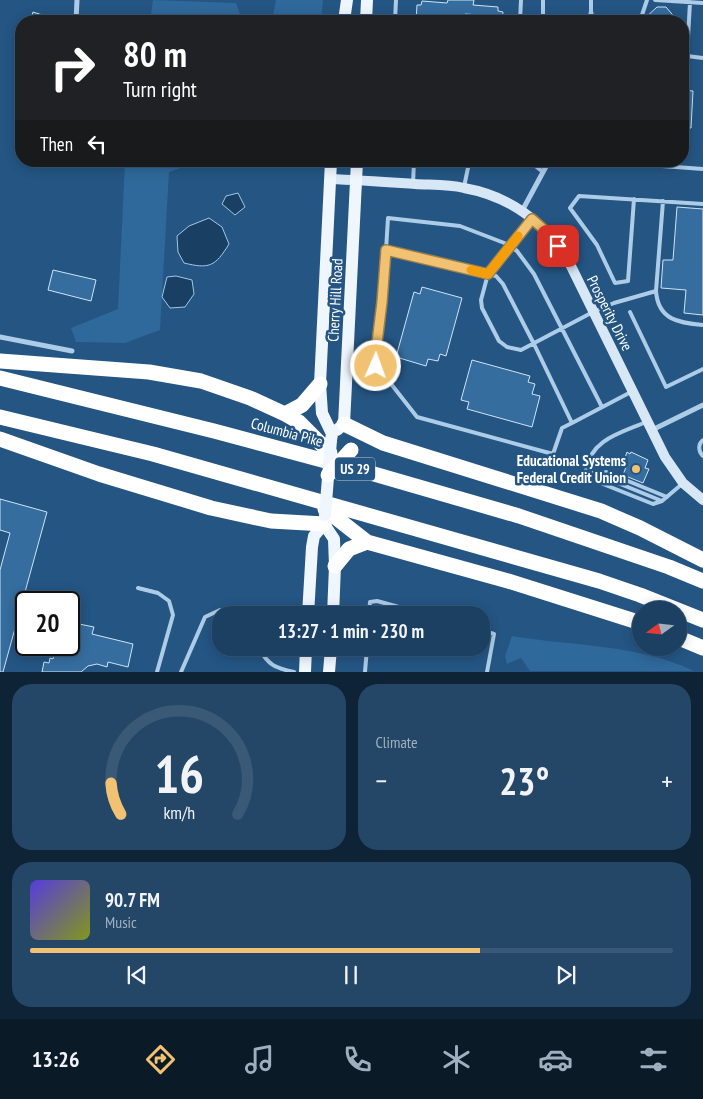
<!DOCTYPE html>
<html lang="en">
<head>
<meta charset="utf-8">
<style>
	:root { --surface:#1b4062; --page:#244768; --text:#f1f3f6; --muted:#a0afbe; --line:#395977; --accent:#f1c271 }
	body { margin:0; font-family:"PT Sans Narrow",sans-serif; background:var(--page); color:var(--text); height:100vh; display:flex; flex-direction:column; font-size:19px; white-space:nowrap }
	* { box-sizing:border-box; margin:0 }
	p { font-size:16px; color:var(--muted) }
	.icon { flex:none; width:28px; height:28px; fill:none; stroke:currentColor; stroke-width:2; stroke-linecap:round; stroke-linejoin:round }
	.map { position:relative; height:672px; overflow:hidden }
	.details { display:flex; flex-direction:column; gap:12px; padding:12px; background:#0f2336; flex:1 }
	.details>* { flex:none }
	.banner { position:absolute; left:15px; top:15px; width:674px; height:152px; border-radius:20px; box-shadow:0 2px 12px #0003,0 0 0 1px var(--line); background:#202124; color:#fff; overflow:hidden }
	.needle { width:32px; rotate:255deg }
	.controls { position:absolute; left:632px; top:601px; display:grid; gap:10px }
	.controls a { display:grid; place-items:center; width:55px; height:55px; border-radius:50%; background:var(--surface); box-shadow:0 2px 12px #0003,0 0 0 1px var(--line); font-size:25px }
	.speed { position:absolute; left:15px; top:591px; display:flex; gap:10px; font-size:25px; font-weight:700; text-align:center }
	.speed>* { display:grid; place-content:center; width:65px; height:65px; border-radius:50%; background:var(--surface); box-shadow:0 2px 12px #0003,0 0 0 1px var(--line); line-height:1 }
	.speed .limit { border:2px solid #111; border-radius:8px; background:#fff; color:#111 }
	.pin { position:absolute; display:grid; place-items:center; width:42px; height:42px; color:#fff; margin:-21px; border-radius:10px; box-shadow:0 2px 8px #0006 }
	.me { position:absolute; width:55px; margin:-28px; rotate:2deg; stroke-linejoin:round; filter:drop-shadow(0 0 4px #0008) }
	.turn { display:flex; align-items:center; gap:18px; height:105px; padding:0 25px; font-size:22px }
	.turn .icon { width:65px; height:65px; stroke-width:2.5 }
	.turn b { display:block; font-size:35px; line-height:42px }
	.then { display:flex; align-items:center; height:48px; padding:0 25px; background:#0003; gap:10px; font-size:19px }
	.big { font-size:38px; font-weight:700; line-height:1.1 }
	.details .tile { flex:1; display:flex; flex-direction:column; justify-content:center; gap:8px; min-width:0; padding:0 18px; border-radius:20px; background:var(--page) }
	.details .dial { align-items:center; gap:0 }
	.dial svg { height:130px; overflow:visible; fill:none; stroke:var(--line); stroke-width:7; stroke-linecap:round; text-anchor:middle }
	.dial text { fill:var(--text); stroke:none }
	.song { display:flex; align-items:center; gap:15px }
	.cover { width:60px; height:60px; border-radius:8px; background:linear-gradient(135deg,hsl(250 70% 55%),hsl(70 70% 35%)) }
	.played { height:5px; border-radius:2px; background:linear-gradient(90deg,var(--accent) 70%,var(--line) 70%) }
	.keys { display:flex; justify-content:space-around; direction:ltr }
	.heat { display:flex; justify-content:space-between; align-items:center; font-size:28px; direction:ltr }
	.details .tiles { flex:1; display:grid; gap:12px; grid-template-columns:1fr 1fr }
	.tile:last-child { grid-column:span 2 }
	.trip { position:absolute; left:212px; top:606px; width:278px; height:50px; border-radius:20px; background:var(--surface); box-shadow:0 2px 12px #0003,0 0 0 1px var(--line); font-weight:700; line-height:50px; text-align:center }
	.tabs { display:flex; height:80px; justify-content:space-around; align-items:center; background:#0b1a27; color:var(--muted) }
	.tabs .icon { width:35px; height:35px }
	.tabs .selected { color:var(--accent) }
	.tabs b { font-size:22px; color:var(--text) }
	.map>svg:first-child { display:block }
	.green { fill:#2f689a }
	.water { fill:#193f63; stroke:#a1c8e8 }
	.building { fill:#356d9f; stroke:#d0e4f6 }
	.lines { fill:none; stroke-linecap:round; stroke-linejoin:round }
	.lane { stroke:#adcce7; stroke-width:4 }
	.street { stroke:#adcce7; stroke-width:5 }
	.secondary { stroke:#d7e7f6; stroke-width:10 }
	.primary { stroke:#eff6fd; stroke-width:12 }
	.highway { stroke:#fff; stroke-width:15 }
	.primary-bridge { stroke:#eff6fd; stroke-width:12 }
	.highway-bridge { stroke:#fff; stroke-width:15 }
	.route-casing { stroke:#9d7e49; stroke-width:12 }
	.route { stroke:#f1c271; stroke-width:9 }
	.slow { stroke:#f59e0b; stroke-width:9 }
	.poi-dot { fill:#f1c271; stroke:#245583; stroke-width:2 }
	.labels { text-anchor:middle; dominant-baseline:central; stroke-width:5; stroke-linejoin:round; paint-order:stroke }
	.shield { fill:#245583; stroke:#bdccda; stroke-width:1 }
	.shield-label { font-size:14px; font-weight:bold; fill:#fff }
	.street-label { font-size:15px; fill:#fff; stroke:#245583 }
	.poi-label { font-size:15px; font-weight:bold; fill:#fff; stroke:#245583; text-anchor:end }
</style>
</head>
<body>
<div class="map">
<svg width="703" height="672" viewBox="0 0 703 672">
	<rect width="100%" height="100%" fill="#245583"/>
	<path class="green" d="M153,0l83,3 4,11 22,7h-112z
		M276,0h47l-2,21h-49z
		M125,161h75l-31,11 -9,158 -35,13 -49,-1 -5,-14 47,-19z
		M512,636c60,10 126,8 182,35h-164l-9,-13 -14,6 -2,-8z"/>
	<path class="water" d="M238,193l7,14 -10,8 -13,-11 4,-8z
		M209,218l13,9 7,17c-14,23 -20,25 -45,19l-6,-11 -1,-16 12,-10z
		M176,276l16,4 2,14 -9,13 -15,1 -8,-11 5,-20z"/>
	<path class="building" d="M448,0h26l-1,5 25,2v4l5,1 -1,9h-23l1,-6 -15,-1v6l-19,-1v2h-30l1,-16h4l1,-4 25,2z
		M657,7h9l12,14h-34l1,-3z
		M33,12l25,8 -1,1h-27z
		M682,90l11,1 -2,37 -9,-1z
		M677,207l26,2v106l-19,-2 2,-23 -25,-2 2,-28h10z
		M53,270l43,10 -5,21 -43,-11z
		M422,287l40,11 -16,58 -6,-2 -2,7 -10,-2 -2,7 -30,-9 18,-65 6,2z
		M472,360l58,16 -2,6 7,2 -3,10 8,2 -8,31 -65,-18 2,-7 -8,-2z
		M627,452l3,2 1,-2 17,8 -3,8 4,1 -6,14 -20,-8 3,-8 -4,-1z
		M0,499l47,13 -44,160h-3v-102l10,-37 -10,-3z
		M79,624l15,3 -2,7 41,10 -5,23 -20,-5 -1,5 -10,-3 -9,2 -7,6h-39l2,-10 5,1 1,-5 3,1 2,-9 17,4z"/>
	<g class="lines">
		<path class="lane" d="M591,0v13
			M655,0l48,3
			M690,2l-3,54 16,2
			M395,21l1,-21
			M520,21l1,-21
			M543,21v-21
			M640,21l7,-21
			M452,161l35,3 6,-3
			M529,161l14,11
			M594,161l109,8
			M413,184l1,-23
			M464,187l5,-24
			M634,199l-6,82 -13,2 -18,-38 -27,-37 9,-12 124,8
			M532,219l-44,55 -7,26 1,8 17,33 8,6 14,3 72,-38 21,-9 42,-12 7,-90
			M386,250l-4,52 -7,57 2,7 40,51 136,37 9,-26 10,-5
			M656,291c2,29 23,32 47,34
			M630,312l36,75 37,-18
			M602,407l-68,-133 -17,-23 -10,-7 -47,-18 -72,-8 -2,32 110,26 7,8 31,60 38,79 59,-31
			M646,422c-25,11 -55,17 -60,48l76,31 20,-17
			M703,440c-5,4 -5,11 0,16
			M662,501l-9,3 -50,-20 -4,-8 7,-4 61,25
			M138,588l20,5 11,8 4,14 -16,57
			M369,615l1,-13 7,-1 51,14
			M481,630l13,4 -7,38
			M259,648c9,17 16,20 35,24
			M181,672l24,-55 15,-7 18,5
			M365,672l2,-24"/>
		<path class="street" d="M76,21l1,-21
			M591,21v-8
			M522,211l27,-50
			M0,337l72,14
			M652,430l51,-25"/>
		<path class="secondary" d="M330,179c28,1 56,3 85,5 16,1 33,0 49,4 45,8 80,34 104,72l97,197 18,26 20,17"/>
		<path class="primary" d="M344,21l3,-21
			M366,21l1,-21
			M331,161l-11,223 2,29 10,21 -1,6
			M337,430l7,-6 13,-263
			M324,524l10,15 1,27 -2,49
			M308,615l4,-68 2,-11 10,-12
			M305,672l1,-24
			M329,672l2,-24"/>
		<path class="highway" d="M0,361l149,11 52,9 49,17 35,16 14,8 31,31
			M0,378l214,53 160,43 145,42 150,51 34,14
			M285,414l17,-9 18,-21
			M0,417l153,37 446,127 41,14 63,25
			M344,424l39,19 218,68 39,17 63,32
			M0,439l99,35 112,34 60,13 53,3
			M325,509l42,33 141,39 133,42
			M335,566l14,-17 18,-7
			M679,638l24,10"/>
		<path class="primary-bridge" d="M325,515l6,-75"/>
		<path class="highway-bridge" d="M328,475l23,-25"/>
	</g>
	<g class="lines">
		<defs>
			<path id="route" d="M376,366l-1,-7 7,-57 4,-52 102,24 44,-55 18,16 8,11"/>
		</defs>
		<use href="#route" class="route-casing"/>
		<use href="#route" class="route"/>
		<path class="slow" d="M471,270l17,4 30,-38"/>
	</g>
	<circle class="poi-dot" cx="636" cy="469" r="5"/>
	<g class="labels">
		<rect class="shield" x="335" y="457.5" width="40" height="23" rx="4"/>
		<g class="shield-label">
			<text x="355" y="469">US 29</text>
		</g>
		<g class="street-label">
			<text transform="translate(335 300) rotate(-87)">Cherry Hill Road</text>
			<text transform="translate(610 313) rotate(63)">Prosperity Drive</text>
			<text transform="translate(287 432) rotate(15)">Columbia Pike</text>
		</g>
		<g class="poi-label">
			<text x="626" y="460">Educational Systems<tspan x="626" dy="17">Federal Credit Union</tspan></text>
		</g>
	</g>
</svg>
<div class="controls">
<a><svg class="needle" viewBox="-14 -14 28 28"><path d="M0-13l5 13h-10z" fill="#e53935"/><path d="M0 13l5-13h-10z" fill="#a0afbe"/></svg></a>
</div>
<div class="speed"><div class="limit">20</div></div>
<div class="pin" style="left:558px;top:246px;background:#d93025"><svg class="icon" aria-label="arrive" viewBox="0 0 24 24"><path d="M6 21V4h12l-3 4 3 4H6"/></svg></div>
<svg class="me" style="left:376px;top:366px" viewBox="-20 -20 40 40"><circle r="17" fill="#f1c271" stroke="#fff" stroke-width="3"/><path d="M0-11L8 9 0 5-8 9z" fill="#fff"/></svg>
<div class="trip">13:27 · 1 min · 230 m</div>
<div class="banner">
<div class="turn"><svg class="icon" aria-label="right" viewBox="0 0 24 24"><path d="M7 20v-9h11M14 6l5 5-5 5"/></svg><div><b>80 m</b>Turn right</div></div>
<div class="then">Then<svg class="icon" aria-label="left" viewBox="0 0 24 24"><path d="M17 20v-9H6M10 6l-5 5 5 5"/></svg></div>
</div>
</div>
<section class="details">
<div class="tiles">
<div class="tile dial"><svg viewBox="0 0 100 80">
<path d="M14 69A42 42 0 1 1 86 69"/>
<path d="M14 69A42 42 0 0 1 8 50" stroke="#f1c271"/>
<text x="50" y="56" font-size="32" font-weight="700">16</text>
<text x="50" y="72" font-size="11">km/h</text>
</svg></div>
<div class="tile"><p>Climate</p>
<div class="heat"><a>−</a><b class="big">23°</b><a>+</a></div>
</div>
<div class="tile">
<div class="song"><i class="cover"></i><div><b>90.7 FM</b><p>Music</p></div></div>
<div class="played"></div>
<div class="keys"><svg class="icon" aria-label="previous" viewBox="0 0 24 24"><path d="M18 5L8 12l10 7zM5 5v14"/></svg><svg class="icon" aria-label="pause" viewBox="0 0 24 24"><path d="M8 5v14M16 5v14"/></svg><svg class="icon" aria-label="next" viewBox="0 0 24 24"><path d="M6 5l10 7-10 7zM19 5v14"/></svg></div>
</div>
</div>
</section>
<nav class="tabs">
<b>13:26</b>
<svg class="icon selected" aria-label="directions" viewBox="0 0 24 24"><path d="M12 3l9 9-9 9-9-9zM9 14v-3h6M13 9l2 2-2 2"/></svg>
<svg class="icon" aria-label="music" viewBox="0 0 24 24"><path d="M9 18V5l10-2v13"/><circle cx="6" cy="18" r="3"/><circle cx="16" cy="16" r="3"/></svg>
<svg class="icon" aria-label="phone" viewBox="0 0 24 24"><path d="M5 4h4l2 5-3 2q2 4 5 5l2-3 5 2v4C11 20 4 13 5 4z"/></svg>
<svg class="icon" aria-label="climate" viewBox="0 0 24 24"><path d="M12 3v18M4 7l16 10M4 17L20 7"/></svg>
<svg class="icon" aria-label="car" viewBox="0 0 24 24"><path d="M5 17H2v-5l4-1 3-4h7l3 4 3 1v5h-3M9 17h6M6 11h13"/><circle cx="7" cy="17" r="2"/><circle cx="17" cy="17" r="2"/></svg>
<svg class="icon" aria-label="filters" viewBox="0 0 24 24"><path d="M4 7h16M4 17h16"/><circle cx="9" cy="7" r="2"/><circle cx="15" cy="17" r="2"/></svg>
</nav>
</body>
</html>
